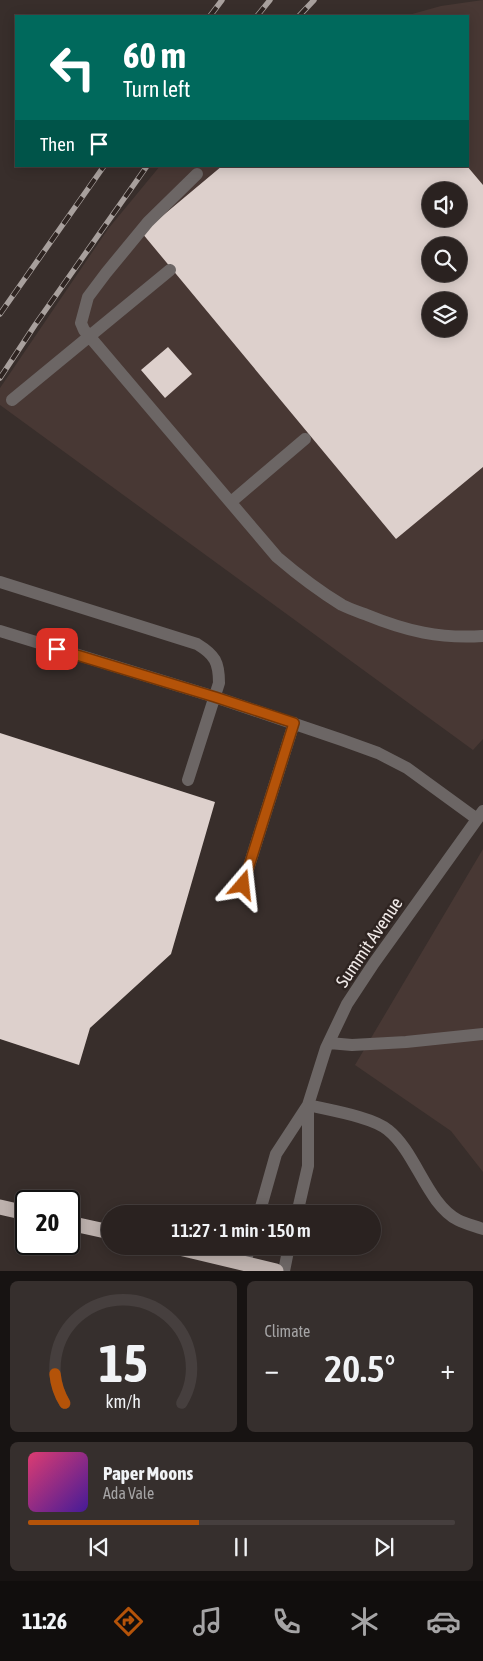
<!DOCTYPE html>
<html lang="en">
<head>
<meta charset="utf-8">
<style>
	:root { --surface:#2a2220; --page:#362f2d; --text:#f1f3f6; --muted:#a5a4a5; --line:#463f3e; --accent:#b45309 }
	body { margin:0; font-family:"Asap Condensed",sans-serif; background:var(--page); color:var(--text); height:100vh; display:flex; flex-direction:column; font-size:19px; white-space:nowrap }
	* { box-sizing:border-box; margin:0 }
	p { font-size:16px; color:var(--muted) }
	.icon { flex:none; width:28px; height:28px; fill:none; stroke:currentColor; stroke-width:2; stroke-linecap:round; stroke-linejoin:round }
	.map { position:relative; height:1271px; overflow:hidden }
	.side { display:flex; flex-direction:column; gap:10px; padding:10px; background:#171312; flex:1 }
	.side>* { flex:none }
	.banner { position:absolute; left:15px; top:15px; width:454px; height:152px; border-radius:0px; box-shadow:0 2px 12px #0003,0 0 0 1px var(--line); background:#00695c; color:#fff; overflow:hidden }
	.controls { position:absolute; left:422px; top:182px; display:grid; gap:10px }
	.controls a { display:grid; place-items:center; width:45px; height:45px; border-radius:50%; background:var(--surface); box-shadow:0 2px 12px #0003,0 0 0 1px var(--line); font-size:25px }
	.speed { position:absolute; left:15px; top:1190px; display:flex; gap:10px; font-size:25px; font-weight:700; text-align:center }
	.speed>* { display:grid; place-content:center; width:65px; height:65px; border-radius:50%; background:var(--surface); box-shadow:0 2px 12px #0003,0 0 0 1px var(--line); line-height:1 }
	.speed .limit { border:2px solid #111; border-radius:8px; background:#fff; color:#111 }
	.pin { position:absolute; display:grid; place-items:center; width:42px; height:42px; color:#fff; margin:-21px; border-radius:10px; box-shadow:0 2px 8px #0006 }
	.me { position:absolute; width:55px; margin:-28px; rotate:17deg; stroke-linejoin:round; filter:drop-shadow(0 0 4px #0008) }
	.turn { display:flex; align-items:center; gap:18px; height:105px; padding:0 25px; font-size:22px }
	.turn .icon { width:65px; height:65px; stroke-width:2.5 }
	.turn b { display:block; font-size:35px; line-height:42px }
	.then { display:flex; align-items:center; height:48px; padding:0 25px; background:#0003; gap:10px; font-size:19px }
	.big { font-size:38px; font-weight:600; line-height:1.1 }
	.side .card { flex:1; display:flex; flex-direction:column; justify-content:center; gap:8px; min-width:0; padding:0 18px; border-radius:8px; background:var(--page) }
	.side .dial { align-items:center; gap:0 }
	.dial svg { height:130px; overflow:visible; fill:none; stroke:var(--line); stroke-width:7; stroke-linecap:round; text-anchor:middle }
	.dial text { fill:var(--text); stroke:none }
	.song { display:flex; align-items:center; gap:15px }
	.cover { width:60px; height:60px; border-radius:8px; background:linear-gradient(135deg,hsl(340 70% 55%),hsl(260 70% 35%)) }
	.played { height:5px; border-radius:2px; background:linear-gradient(90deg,var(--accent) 40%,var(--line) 40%) }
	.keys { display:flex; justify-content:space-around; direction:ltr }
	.heat { display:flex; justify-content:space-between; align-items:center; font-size:28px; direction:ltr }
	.side .tiles { flex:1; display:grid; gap:10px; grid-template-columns:1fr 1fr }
	.card:last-child { grid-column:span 2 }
	.trip { position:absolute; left:101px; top:1205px; width:280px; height:50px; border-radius:25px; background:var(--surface); box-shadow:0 2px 12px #0003,0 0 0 1px var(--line); font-weight:600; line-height:50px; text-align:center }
	.menu { display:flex; height:80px; justify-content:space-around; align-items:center; background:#110e0d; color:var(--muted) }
	.menu .icon { width:35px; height:35px }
	.menu .selected { color:var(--accent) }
	.menu b { font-size:22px; color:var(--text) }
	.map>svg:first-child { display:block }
	.built { fill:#483834; fill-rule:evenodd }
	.building { fill:#ddd0cc; fill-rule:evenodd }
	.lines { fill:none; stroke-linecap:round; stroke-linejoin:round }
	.minor { stroke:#6c6665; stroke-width:12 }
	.highway { stroke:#bdb1ad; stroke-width:15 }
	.rail-casing { stroke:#a8a09d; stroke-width:5.5 }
	.rail { stroke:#2e2421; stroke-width:4; stroke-dasharray:11; stroke-linecap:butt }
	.route-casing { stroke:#753606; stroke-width:12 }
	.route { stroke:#b45309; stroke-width:9 }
	.labels { text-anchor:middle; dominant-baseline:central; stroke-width:5; stroke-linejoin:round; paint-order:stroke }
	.street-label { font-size:18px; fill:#f0e9e7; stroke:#2e2421 }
</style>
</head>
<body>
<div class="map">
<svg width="483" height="1271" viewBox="0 0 483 1271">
	<rect width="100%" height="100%" fill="#382e2b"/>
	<path class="built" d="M483,0v739l-10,11 -473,-345v-17l108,-159 52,-63h308v-150h-63l36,-10zM431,191h28v28h-28zM431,246h28v28h-28zM431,301h28v28h-28z
		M483,849v323l-32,-41 -96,-66z"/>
	<path class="building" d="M222,166h245l16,19v282l-87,72 -254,-306zM431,191h28v28h-28zM431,246h28v28h-28zM431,301h28v28h-28z
		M168,347l24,27 -27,24 -24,-28z
		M0,733l215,69 -44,152 -81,74 -11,37 -79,-26z"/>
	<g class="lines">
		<path class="minor" d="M197,174l-49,48 -42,51 -18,24 -7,26 3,7 193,227c21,18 42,34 65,48 8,4 17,7 25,10 39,16 73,24 116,21
			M12,400l158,-130
			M231,502l74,-63
			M0,582l197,62c18,11 22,18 22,39l-31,97
			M0,631l215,66 127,43 36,13 29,15 70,51
			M243,885l51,-162
			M329,1043l23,2 54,-3 77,-8
			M308,1105c21,5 65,12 80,25 28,22 39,74 70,90 8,4 17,6 25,9
			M259,1214l17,-60 32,-49 18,-57 21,-44 27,-41 109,-152
			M297,1214l11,-48v-61
			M245,1263l5,-17
			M284,1271l5,-25"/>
		<path class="highway" d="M0,1207l26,6
			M69,1223l41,9
			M171,1246l105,25"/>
		<defs>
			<path id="rail" d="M210,16l12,-16
				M257,16l13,-16
				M299,16l15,-16
				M0,314l104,-148
				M0,378l35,-53 112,-159"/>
		</defs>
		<use href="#rail" class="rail-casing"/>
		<use href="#rail" class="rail"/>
	</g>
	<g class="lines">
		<defs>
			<path id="route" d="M57,649l158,48 79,26 -51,162"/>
		</defs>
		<use href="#route" class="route-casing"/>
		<use href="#route" class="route"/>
	</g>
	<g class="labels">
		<g class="street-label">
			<text transform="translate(369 942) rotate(-56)">Summit Avenue</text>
		</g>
	</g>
</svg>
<div class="controls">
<a><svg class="icon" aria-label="sound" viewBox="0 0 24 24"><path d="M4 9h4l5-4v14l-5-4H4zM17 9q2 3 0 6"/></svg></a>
<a><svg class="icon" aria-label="search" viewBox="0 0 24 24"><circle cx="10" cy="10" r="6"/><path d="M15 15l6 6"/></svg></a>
<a><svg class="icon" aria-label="layers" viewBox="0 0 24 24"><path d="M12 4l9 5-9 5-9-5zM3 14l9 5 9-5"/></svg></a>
</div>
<div class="speed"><div class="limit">20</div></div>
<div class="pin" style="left:57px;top:649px;background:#d93025"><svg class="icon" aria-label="arrive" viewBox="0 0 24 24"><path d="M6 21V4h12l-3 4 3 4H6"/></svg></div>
<svg class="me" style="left:243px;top:885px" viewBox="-20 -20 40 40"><path d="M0-17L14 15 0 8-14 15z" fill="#b45309" stroke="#fff" stroke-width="4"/></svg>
<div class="trip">11:27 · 1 min · 150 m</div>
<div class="banner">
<div class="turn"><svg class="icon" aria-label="left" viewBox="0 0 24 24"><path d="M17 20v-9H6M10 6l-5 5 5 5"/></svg><div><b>60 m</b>Turn left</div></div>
<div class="then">Then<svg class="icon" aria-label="arrive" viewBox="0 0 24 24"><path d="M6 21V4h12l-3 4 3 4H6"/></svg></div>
</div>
</div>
<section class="side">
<div class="tiles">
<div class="card dial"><svg viewBox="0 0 100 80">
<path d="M14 69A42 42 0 1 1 86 69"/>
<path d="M14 69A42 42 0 0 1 8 51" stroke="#b45309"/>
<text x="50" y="56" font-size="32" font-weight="700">15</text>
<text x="50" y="72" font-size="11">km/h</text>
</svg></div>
<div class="card"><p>Climate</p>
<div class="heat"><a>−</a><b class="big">20.5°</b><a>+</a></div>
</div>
<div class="card">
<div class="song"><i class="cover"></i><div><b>Paper Moons</b><p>Ada Vale</p></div></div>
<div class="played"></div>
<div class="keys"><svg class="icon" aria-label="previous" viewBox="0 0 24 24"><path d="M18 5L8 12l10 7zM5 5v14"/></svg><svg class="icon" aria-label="pause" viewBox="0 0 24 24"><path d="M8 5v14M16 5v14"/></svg><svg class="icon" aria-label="next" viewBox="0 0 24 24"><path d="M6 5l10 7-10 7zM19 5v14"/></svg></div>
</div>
</div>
</section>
<nav class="menu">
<b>11:26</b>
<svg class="icon selected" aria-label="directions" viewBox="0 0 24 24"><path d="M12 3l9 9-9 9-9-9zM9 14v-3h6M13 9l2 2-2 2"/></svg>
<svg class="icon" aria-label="music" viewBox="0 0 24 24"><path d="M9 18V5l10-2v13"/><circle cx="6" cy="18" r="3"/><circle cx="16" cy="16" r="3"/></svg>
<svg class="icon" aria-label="phone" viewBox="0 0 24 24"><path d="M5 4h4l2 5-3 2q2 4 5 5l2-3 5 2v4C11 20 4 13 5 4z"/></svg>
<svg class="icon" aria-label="climate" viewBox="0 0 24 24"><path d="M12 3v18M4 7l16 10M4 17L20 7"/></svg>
<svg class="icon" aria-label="car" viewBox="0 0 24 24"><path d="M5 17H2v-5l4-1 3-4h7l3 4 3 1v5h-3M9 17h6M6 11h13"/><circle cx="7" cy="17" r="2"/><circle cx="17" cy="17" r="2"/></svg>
</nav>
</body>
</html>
